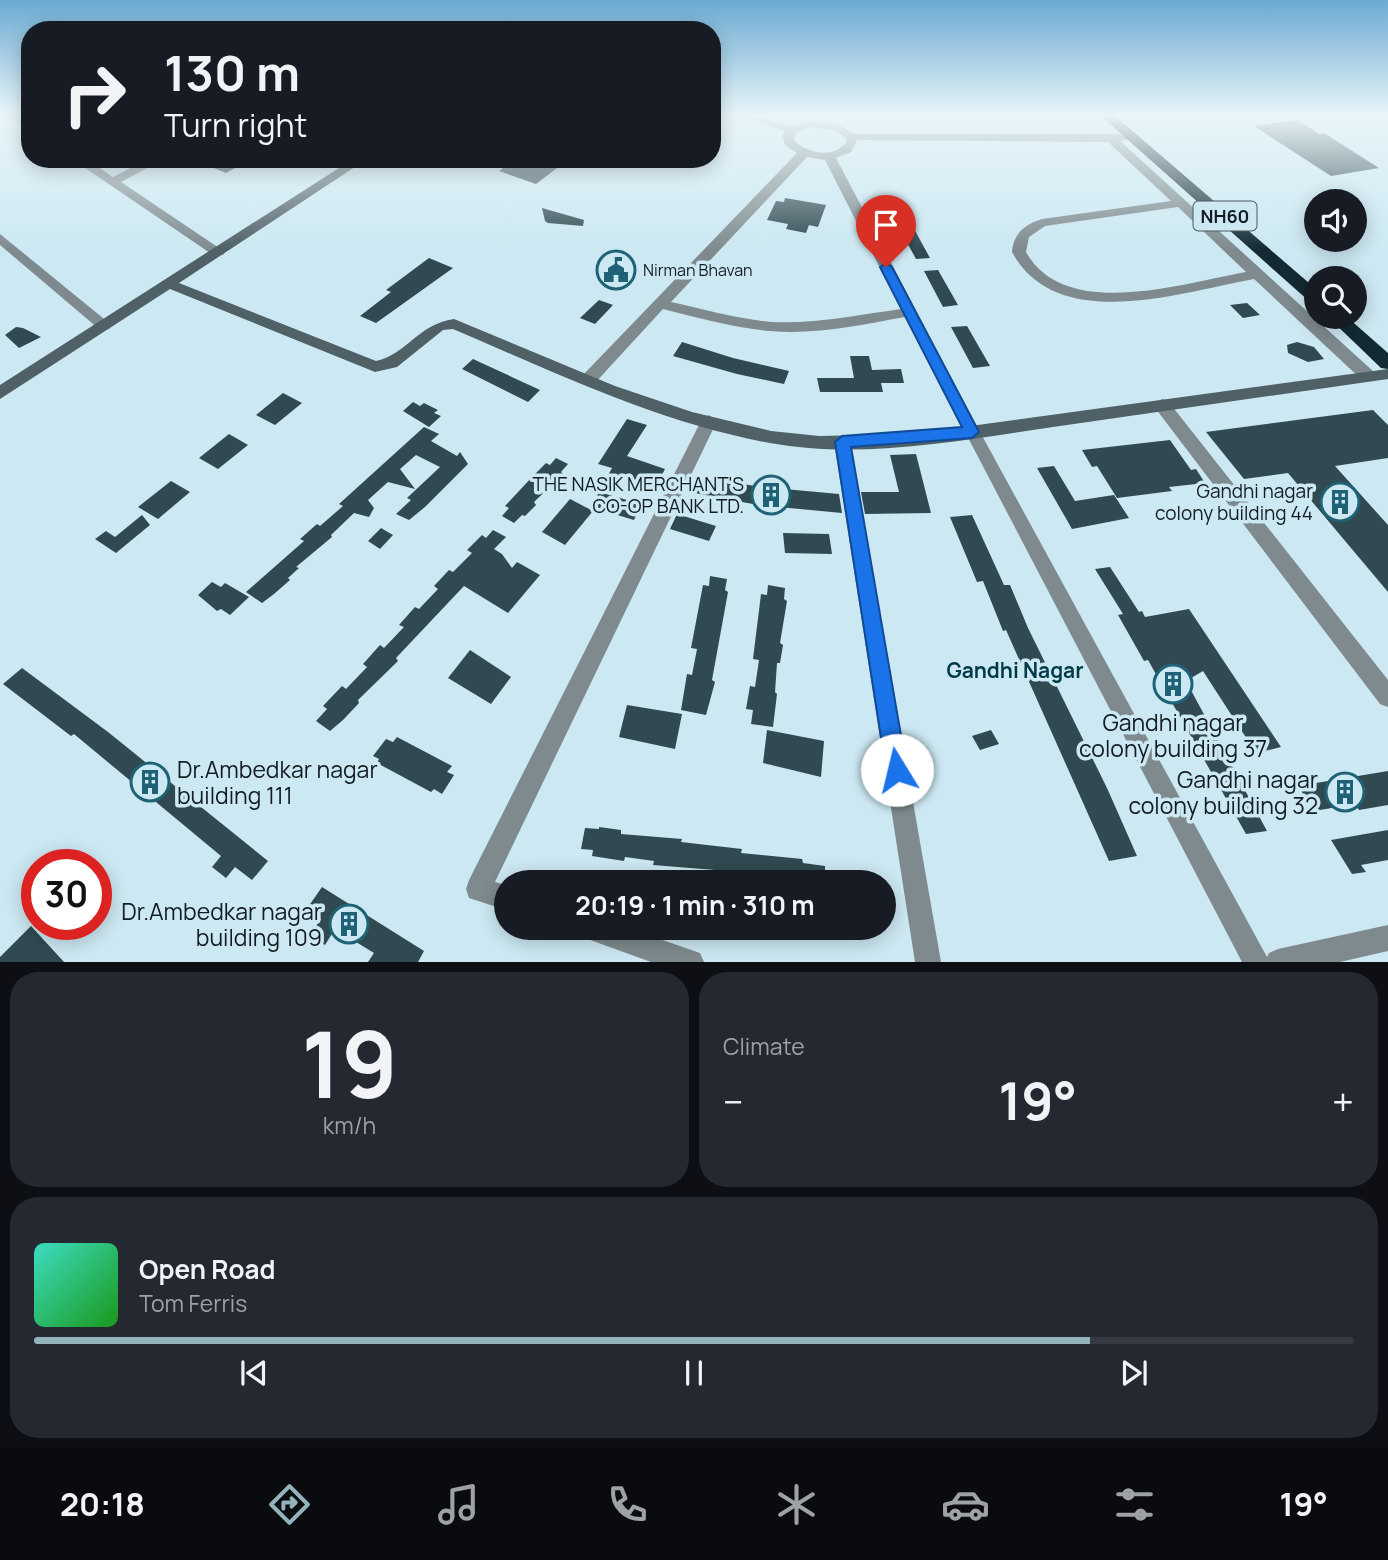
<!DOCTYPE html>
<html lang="en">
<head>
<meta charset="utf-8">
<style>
	:root { --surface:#171b24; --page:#242831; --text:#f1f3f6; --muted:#9ea1a6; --line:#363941; --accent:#92b2bc }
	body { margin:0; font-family:Manrope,sans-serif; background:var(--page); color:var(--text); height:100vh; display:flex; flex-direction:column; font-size:26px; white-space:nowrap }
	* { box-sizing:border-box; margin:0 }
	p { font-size:23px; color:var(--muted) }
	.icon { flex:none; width:38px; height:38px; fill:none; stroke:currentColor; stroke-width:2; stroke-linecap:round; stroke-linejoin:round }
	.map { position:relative; height:962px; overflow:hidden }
	.side { display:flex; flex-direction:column; gap:10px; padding:10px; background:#0d0f14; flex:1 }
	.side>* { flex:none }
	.top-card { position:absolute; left:21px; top:21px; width:700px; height:147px; border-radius:28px; box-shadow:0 4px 18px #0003; background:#171b24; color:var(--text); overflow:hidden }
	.controls { position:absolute; left:1304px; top:189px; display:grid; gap:14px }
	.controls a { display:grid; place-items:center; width:63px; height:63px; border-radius:50%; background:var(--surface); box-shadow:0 4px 18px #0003; font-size:35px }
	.speed { position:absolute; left:21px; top:849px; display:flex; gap:14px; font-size:35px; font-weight:700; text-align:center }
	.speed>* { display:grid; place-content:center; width:91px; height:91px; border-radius:50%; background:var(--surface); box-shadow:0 4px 18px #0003; line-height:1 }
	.speed .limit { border:10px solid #d22; background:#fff; color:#111 }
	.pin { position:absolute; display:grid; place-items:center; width:60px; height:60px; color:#fff; margin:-72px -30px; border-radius:50% 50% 50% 0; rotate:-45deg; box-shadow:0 0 7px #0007 }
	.pin .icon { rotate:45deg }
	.me { position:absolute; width:77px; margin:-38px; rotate:351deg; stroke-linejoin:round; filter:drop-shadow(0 0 5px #0008) }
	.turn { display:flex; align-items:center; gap:24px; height:147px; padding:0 28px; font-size:32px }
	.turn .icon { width:91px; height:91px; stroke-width:2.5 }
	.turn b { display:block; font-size:49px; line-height:60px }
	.big { font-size:52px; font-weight:700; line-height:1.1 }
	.side .tile { flex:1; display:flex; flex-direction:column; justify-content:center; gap:10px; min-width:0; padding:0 24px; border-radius:28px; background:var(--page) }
	.side .dial { align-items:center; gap:0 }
	.dial b { font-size:91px; line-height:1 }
	.song { display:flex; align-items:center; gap:21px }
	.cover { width:84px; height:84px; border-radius:10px; background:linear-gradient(135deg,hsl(170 70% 55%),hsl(120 70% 35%)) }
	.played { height:7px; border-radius:4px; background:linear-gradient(90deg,var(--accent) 80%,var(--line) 80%) }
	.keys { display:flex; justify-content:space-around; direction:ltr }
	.heat { display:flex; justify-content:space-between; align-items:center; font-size:38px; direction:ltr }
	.side .tiles { flex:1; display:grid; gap:10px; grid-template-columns:1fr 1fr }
	.tile:last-child { grid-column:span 2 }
	.trip { position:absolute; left:494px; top:870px; width:402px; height:70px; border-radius:35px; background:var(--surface); box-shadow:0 4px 18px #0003; font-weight:700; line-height:70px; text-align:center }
	.menu { display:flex; height:112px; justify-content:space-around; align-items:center; background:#090b0e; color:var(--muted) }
	.menu .icon { width:49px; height:49px }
	.menu .on { color:var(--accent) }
	.menu b { font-size:32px; color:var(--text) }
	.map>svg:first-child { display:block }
	.building { fill:#314951 }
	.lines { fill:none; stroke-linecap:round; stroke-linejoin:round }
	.street { fill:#7e8a8e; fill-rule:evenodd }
	.secondary { fill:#4f6066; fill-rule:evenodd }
	.highway { fill:#132a32; fill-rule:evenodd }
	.route { fill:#1a73e8; stroke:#114b97; stroke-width:2 }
	.labels { text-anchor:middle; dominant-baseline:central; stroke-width:7; stroke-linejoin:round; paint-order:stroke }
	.far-poi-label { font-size:16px; fill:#131d21; stroke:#cce8f2; text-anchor:start }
	.shield { fill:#cce8f2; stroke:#4a5a60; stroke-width:2 }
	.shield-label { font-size:18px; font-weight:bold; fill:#131d21 }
	.poi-label { font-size:19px; fill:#131d21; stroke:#cce8f2; text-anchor:end }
	.neighbourhood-label { font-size:21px; font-weight:bold; fill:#003a49; stroke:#cce8f2 }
	.near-poi-label { font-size:23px; fill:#131d21; stroke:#cce8f2; text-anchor:end }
</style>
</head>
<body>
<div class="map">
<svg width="1388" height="962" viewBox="0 0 1388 962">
	<rect width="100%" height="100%" fill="#cce8f2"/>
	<path class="building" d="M1298,120l21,14 5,-1 55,35 -48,8 -77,-50z
		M192,159h60l-26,14z
		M516,159h53l-33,25 -37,-13z
		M785,198l41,7 -8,22 -9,-2 -3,8 -20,-4 2,-5 -21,-4 9,-19 8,1z
		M542,208l42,12 -1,6 -35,-3 -3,-2z
		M913,227l17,31 -14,1 -17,-31z
		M429,258l24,10 -77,55 -16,-7 31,-24 -5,-2z
		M938,270l20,35 -15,2 -19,-36z
		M599,300l14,5 -18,19 -15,-6z
		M1247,303l13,12 -17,3 -13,-13z
		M967,326l23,40 -17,2 -22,-41z
		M16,327l7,1 18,9 -22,11 -14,-13z
		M682,342l51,16 56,13 -5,13 -47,-10 -64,-18z
		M1297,342l17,5 10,12 -16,3 -20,-9 -1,-8z
		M850,356h19l3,14 29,-1 3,14h-23l2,9h-63l-3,-14h37z
		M473,359l67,31 -12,12 -66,-33z
		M283,393l19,10 -27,22 -19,-10z
		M413,402l7,4 4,-3 14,7 -4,3 7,3 -12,11 -26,-16z
		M1373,410l15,15v33l-53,8 53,59v67l-100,-119 -44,6 -38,-47z
		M627,419l20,6 -20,31 38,13 -8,15 -50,-7 5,-9 -14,-4z
		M424,427l15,7 -8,7 26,15 3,-4 8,12 -43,43 -16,13 -13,-6 15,-14 -4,-2 33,-31 -24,-12 -16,14 15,20 -27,-7 -20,18 6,8 -5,9 -15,-4 -23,22 1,2 -36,30 3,1 -11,10 2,2 -16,14 -12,9 -16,-11 58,-51 -4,-2 17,-15 3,2 23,-20 -4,-2z
		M229,434l19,11 -30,24 -19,-11z
		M1170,440l21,30 5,-1 9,14 -36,4 3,4 -55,7 -20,-32 -5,1 -10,-17z
		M916,454l15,59 -66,1 -4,-22h38l-9,-37z
		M556,458l12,6 -7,8 2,2 -29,28 2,3 -11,11 -3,-1 -8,8 -12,-7 7,-8 -4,-2 28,-30 13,-13 4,2z
		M1054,466l21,35 39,-6 15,23 -57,11 -35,-61z
		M694,476l67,11 78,7 3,19 -84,-8 -68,-13z
		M171,481l19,11 -32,27 -20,-12z
		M599,492l42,12 -7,16 -43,-13z
		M570,499l23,12 -28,34 -23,-13z
		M677,514l39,12 -7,15 -39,-12z
		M142,515l8,10 -34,28 -21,-14 11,-8 9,6z
		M972,515l32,70h6l18,43 79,160 30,68 -28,5 -103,-231 -3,1 -20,-50 -6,1 -27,-65z
		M381,528l12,7 -13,14 -12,-8z
		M493,530l13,7 -12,12 8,5 10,14 5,-6 23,13 -32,38 -44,-27 -68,72 2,3 -40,39 1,3 -16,17 -13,11 -14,-10 11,-12 -4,-3 19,-20 4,3 21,-22 -4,-3 17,-19 4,3 20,-21 -5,-2 16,-18 4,2 19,-20 -4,-3 15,-16 4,2 19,-19 -5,-3 15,-15 4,3z
		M783,533l46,1 3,20 -47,-1z
		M1110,567l29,45 3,-1 3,6 44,-8 92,138 -25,6 -53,-82 -17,10 81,150 -21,3 -98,-174 -4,1 -26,-46 5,-1 -28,-45z
		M710,576l17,3 -2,11 3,2 -16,88 3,2 -9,33 -25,-5 6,-36 5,1 5,-26 -6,-1 12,-63 6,1z
		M212,582l9,5 4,-4 24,14 -19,18 -9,-6 -4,2 -19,-16z
		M768,585l17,3 -1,11 3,2 -7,42 3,2 -3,18h-3l-2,29 2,2 -4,33 -22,-3 2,-14 -7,-1 4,-23 5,1 4,-27 -6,-1 8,-65 6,1z
		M470,650l41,27 -20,27 -43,-26z
		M22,668l86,64 160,129 -16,19 -17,-13 -9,11 -14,-11 9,-11 -147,-122 -3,2 -68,-52z
		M627,705l55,9 -7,35 -56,-12z
		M767,730l57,11 -3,36 -58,-14z
		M991,730l8,14 -19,6 -8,-14z
		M397,737l55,29 -5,6 7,3 -12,19 -8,-5 -3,3 -54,-29 2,-4 -6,-3 13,-17 7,3z
		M1388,771v34l-29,5 -4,-6 -41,7 -16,-25z
		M599,827l22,3v4l61,5 -1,3 61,7 -1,4 61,6 1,4 22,3v16h-48l-29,-5 -1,4 -33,-5 1,-6 -62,-5 1,-4 -29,-4 -1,4 -32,-5 1,-6 -12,-1 4,-21 14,1z
		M1388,830v30l-27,5 5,7 -14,2 -21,-34z
		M322,887l102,64 -6,11h-50l6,-9 -39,-24 -10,16 -16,-9 12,-17 -15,-9z
		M31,926l33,36h-64v-5z"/>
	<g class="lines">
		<path class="street" d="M7,115h13l10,7v8z
			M735,115h19l39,11 15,-5 30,3 16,10h281v4l-15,3 254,231 2,4 -2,4h-12l-108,-101c-73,13 -197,56 -242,-27 1,-18 13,-28 30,-33l129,-18 -63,-59 -251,-2 -6,12 -15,6 144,274 287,525 2,-4 9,-4 110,-24v26l-48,11h-98l-337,-645c-45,8 -89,18 -135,14 -36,-3 -71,-13 -107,-22l-69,75h-12l-2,-4 2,-4 215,-223 -11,-7 -4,-9 3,-6zM809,127l26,3 11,8v5c-14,15 -35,11 -51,-1l-1,-5 2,-4zM807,157l18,3 76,149c-43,6 -86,15 -129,13 -35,-3 -68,-13 -101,-20zM1178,207l68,65c-63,11 -181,50 -220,-20l3,-15 16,-11z
			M72,159h14l27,18 35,-18h16l-43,23 104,70 -2,3h-10z
			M0,234l109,89 2,3 -2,3h-10l-99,-84z
			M1162,399l6,2 220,279v27l-8,-3 -224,-295 -2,-4z
			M709,415l8,6 -222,461 11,3v25l-37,-12 -3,-9 3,-9 232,-459z
			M842,436l8,6 91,520h-26l-81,-520z
			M578,928h50l72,25 4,9h-53l-69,-25z"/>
		<path class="secondary" d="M353,159h14l-188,124 197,78c31,-7 42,-37 78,-42l161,67 77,26 79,19 48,5 48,-1 96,-8 425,-58v10c-112,16 -223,32 -335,48 -92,13 -190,33 -283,16 -111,-20 -214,-70 -317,-114l-10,1 -46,37 -22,5 -205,-83 -170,110v-14z"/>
		<path class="highway" d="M1100,115h14l202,174v14l-6,-1z
			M1328,317h19l41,36v16l-7,-1z"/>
	</g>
	<linearGradient id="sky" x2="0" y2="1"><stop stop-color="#6baad2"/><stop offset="0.46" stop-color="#e8f5f9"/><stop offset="1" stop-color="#e8f5f9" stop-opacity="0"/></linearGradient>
	<rect width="1388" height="250" fill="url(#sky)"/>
	<path class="route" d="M886,263l6,4 87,165 -7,6 -121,9 56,323 -3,7 -7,4 -8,-4 -3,-7 -51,-328 7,-6 120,-9 -82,-160z"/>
	<defs>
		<symbol id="civic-ring" viewBox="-11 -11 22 22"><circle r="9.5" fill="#cce8f2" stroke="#1f6275" stroke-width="1.5"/><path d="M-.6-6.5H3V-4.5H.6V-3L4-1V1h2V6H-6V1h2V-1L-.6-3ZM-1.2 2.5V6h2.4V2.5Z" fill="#1f6275"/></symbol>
		<symbol id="building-ring" viewBox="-11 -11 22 22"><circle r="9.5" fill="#cce8f2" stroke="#1f6275" stroke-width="1.5"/><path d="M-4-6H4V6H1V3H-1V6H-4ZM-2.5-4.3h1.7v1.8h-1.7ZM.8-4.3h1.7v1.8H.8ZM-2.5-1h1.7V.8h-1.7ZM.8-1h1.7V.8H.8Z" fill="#1f6275"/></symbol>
	</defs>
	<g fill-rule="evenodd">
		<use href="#civic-ring" x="594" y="248" width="44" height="44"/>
		<use href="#building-ring" x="749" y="473" width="44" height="44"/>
		<use href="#building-ring" x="1318" y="480" width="44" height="44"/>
		<use href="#building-ring" x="1151" y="662" width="44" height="44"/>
		<use href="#building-ring" x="128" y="760" width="44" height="44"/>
		<use href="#building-ring" x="1323" y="770" width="44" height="44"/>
		<use href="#building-ring" x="327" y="902" width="44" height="44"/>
	</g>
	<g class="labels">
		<g class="far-poi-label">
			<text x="643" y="270">Nirman Bhavan</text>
		</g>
		<rect class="shield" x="1193.5" y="201.5" width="63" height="29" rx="5"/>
		<g class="shield-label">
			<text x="1225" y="216">NH60</text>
		</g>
		<g class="poi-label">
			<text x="744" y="484">THE NASIK MERCHANT'S<tspan x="744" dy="22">CO-OP BANK LTD.</tspan></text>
			<text x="1313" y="491">Gandhi nagar<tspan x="1313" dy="22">colony building 44</tspan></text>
		</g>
		<g class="neighbourhood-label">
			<text x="1015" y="670">Gandhi Nagar</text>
		</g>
		<g class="near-poi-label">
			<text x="1173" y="722" text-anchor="middle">Gandhi nagar<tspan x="1173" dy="26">colony building 37</tspan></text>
			<text x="177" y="769" text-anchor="start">Dr.Ambedkar nagar<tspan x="177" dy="26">building 111</tspan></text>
			<text x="1318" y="779">Gandhi nagar<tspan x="1318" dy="26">colony building 32</tspan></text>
			<text x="322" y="911">Dr.Ambedkar nagar<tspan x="322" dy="26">building 109</tspan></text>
		</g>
	</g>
</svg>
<div class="controls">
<a><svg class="icon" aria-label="sound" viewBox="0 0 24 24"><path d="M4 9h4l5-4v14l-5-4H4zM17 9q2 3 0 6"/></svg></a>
<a><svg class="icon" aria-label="search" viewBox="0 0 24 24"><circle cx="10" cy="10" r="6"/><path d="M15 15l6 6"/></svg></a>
</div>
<div class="speed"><div class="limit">30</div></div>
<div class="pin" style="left:886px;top:267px;background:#d93025"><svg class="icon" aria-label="arrive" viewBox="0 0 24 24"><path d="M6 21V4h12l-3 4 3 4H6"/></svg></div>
<svg class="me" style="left:897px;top:770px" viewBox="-20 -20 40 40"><circle r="19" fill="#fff"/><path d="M0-13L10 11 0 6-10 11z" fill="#1a73e8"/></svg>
<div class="trip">20:19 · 1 min · 310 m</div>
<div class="top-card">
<div class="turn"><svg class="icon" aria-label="right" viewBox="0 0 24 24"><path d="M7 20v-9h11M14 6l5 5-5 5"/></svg><div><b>130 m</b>Turn right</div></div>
</div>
</div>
<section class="side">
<div class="tiles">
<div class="tile dial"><b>19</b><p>km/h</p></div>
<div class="tile"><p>Climate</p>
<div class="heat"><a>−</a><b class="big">19°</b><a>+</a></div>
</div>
<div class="tile">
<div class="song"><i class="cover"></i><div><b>Open Road</b><p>Tom Ferris</p></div></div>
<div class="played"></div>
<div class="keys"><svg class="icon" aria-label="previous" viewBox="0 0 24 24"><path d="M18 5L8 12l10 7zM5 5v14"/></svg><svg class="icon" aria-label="pause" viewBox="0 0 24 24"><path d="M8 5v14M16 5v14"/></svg><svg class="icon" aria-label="next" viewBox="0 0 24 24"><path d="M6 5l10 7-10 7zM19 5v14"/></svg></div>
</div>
</div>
</section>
<nav class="menu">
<b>20:18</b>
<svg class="icon on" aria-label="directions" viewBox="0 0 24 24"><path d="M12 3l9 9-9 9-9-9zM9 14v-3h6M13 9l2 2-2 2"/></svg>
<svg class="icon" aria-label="music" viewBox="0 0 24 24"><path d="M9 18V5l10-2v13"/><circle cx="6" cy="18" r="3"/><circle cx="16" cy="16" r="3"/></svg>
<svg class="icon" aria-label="phone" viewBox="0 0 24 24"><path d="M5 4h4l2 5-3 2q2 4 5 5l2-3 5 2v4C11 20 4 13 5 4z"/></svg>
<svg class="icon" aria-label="climate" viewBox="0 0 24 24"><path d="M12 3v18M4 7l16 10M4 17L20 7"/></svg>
<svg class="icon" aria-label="car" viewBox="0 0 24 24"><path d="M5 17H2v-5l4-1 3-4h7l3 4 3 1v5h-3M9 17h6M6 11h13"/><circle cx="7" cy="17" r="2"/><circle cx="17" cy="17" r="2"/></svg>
<svg class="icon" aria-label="filters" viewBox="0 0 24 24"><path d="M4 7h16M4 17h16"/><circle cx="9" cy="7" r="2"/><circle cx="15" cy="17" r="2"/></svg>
<b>19°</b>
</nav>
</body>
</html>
